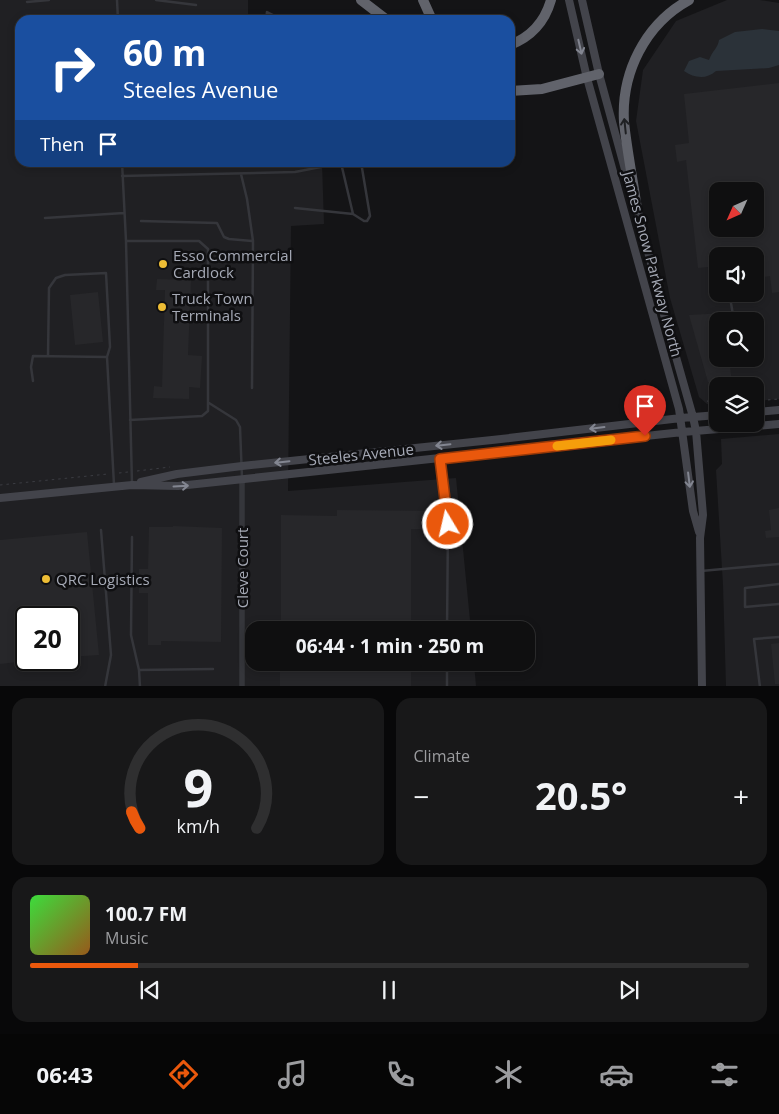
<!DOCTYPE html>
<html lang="en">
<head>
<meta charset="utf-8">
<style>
	:root { --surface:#0f0f10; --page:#181819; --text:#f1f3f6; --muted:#9b9c9f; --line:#2f2f30; --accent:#ea580c }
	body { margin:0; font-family:"Open Sans",sans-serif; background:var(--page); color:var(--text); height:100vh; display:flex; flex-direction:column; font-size:19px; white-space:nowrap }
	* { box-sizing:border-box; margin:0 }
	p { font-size:16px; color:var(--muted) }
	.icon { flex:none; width:28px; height:28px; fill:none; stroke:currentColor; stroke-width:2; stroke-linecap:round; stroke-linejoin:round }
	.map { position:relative; height:686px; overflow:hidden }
	.sheet { display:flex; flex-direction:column; gap:12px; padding:12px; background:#080809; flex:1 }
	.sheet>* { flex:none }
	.banner { position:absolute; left:15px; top:15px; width:500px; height:152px; border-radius:15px; box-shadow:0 2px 8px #0003,0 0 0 1px var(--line); background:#1a4fa0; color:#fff; overflow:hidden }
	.needle { width:32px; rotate:225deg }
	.fabs { position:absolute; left:709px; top:182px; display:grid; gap:10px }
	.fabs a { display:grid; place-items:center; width:55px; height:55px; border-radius:10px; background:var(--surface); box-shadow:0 2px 8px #0003,0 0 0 1px var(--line); font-size:25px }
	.speed { position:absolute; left:15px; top:606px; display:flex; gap:10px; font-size:25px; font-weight:700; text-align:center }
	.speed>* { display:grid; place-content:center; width:65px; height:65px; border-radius:50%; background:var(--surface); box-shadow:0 2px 8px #0003,0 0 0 1px var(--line); line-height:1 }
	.speed .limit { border:2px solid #111; border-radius:8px; background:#fff; color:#111 }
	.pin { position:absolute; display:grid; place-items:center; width:42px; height:42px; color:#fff; margin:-51px -21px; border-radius:50% 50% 50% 0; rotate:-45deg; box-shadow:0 0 5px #0007 }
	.pin .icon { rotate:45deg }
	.me { position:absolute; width:55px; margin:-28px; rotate:351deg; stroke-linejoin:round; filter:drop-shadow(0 0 4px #0008) }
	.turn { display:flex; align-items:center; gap:18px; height:105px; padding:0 25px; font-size:22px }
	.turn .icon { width:65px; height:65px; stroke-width:2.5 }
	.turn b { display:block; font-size:35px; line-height:42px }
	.then { display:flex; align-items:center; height:48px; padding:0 25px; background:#0003; gap:10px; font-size:19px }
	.big { font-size:38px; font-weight:700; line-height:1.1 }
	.sheet .tile { flex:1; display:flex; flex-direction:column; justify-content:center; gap:8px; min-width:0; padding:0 18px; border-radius:15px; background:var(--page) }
	.sheet .dial { align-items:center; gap:0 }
	.dial svg { height:130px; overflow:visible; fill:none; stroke:var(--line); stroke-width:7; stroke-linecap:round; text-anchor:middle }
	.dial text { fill:var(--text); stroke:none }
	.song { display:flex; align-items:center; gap:15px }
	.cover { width:60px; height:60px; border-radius:8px; background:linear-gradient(135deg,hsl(120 70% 55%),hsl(30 70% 35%)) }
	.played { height:5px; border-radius:2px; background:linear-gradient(90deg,var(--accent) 15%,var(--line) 15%) }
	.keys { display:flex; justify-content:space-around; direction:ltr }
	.heat { display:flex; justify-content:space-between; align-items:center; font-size:28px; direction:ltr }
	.sheet .tiles { flex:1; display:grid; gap:12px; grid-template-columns:1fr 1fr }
	.tile:last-child { grid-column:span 2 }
	.trip { position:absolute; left:245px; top:621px; width:290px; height:50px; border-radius:15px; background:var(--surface); box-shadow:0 2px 8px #0003,0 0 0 1px var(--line); font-weight:700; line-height:50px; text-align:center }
	.tabs { display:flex; height:80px; justify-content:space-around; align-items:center; background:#060606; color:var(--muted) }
	.tabs .icon { width:35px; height:35px }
	.tabs .selected { color:var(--accent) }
	.tabs b { font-size:22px; color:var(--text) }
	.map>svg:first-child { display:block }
	.built { fill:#202023; fill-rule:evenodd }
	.water { fill:#2b3239 }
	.building { fill:#27272a; fill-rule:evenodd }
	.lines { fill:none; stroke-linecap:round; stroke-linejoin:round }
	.path { stroke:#3b3c42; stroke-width:1; stroke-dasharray:2.5 4; stroke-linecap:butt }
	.lane { stroke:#35363b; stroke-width:2.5 }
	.street { stroke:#35363b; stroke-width:5.5 }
	.secondary { stroke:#43444b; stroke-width:8 }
	.highway { stroke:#61636b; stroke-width:10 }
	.oneway { stroke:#838691 }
	.oneway2 { stroke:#1f2023 }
	.route-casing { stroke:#983908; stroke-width:12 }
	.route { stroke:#ea580c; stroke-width:9 }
	.slow { stroke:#f59e0b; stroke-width:9 }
	.poi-dot { fill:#edbd35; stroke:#0f0f11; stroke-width:2 }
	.labels { text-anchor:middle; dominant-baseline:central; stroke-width:5; stroke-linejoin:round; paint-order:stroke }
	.poi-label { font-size:15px; fill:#a6aab6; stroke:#0f0f11; text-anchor:start }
	.street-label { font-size:15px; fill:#a6aab6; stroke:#0f0f11 }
</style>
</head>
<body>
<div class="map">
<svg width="779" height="687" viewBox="0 0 779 687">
	<rect width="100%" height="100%" fill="#141416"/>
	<path class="built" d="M0,0h248v20h-228v142l302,1 2,61 -33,2 -3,265 168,-13 15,152h-217v32l220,1 2,23 -476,1zM26,618h43v42h-43z
		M727,0h33l19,3v396l-24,2v-15h-37l-1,18h-10l-8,-7 -29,-99 -34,-177 7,-51 33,-49zM718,191h37v38h-37zM718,256h37v38h-37zM718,321h37v38h-37z
		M779,434v252h-53l-3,-101 -7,-115 6,-6 -1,-25z"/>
	<path class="water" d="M762,29l17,2v34l-10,3 -53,3c-10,9 -22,7 -32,0l5,-10 11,-4 9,3c3,-9 9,-12 10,-20l16,-8z"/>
	<path class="building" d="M779,83v209l-7,1 -2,-17 -7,1 -1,-4h-7v-17h-37v10l-20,2 -12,-108 -9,2 -2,-17 14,-2 -5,-49zM718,191h37v38h-37z
		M157,279l34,1 -3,75 14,1 -2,32 -11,-1v12l-36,-1 1,-12 8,1 3,-97h-9z
		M98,292l5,50 -28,3 -5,-50z
		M725,313v8h-7v38h11l3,23h-24l-19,-67z
		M779,508v29l-13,1 -1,-7 6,-1 -2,-20z
		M337,510l98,1v18h-24v101h-130v-115l56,1z
		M173,526l49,2 -1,114 -60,-1v4h-13v-52h-9v-24h9l1,-42h24z
		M87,532l12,123 -30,2v-39h-43v43l-26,3v-124z
		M779,643v41h-4l-4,-40z
		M280,662h131v25h-131z"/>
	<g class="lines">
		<path class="path" d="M707,401l11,3
			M755,401l24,-2
			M641,415l8,-3 9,-6
			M137,471l33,-4
			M119,473l9,-1
			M0,485l108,-11"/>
		<path class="lane" d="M117,0l1,20
			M156,0l40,5
			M27,2l22,-2
			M266,20l1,-8 16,8
			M122,162l4,79
			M241,174l6,25 6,42 -1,147
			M122,176l173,-4 46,-9 12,51 -58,-6
			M353,214l11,7h3l3,-5 -9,-54
			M45,218l79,-5
			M141,221l76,2 7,14 5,2 23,2
			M731,303l3,18
			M48,356l1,-68 7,-10 9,-3 41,-2 4,74 -3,10
			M33,381l-2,-14 2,-11 74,1 7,128
			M209,403l27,17 4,7 2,51
			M130,420l72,-4 6,-5v-162l-9,-8h-73l6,243
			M440,461l8,63 -1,106
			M101,530l10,125 -6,32
			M132,537l-1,98 8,35
			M701,571l78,-7
			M779,584l-34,4v19l34,-3
			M140,687l-1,-17 74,-1
			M447,687v-25
			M760,687l-6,-48 25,-2"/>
		<path class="street" d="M242,687v-207"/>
		<path class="secondary" d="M569,0l18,78 92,331 14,102 6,21
			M582,0l17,74 30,110
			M636,204l27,107 30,106 3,14 7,84 -3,23 2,149
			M755,412l24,-2
			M141,482l36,-8 65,-8 250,-26 189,-22 37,-3
			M0,498l132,-13 46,1 505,-54 96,-8"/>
		<path class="highway" d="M361,0l26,20
			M423,0l9,20
			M510,45c21,-8 35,-24 41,-45
			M510,91l32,-2 57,-15
			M637,209c-4,-29 -10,-58 -13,-87 -3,-49 21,-98 65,-122"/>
	</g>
	<defs><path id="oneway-shaft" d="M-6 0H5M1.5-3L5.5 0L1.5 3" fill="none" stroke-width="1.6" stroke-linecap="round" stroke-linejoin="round" transform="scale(1.25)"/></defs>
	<g class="oneway">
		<use href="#oneway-shaft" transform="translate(580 47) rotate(77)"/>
		<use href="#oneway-shaft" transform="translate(597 428) rotate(173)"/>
		<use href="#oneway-shaft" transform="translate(443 445) rotate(174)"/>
		<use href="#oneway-shaft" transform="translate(282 462) rotate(174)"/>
		<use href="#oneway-shaft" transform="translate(689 480) rotate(83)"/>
		<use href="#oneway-shaft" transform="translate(181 486) rotate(-3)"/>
	</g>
	<use class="oneway2" href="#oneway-shaft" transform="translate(625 126) rotate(-96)"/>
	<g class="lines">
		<defs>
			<path id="route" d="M448,524l-8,-65 205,-23"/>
		</defs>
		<use href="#route" class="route-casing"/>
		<use href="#route" class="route"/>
		<path class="slow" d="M557,446l54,-6"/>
	</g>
	<g class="poi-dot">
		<circle cx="163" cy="264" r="5"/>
		<circle cx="162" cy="307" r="5"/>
		<circle cx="46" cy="579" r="5"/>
	</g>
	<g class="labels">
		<g class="poi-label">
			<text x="173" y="255">Esso Commercial<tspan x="173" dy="17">Cardlock</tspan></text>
			<text x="172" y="298">Truck Town<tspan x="172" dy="17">Terminals</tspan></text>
			<text x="56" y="579">QRC Logistics</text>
		</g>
		<g class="street-label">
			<text transform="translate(653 264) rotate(75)">James Snow Parkway North</text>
			<text transform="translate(361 454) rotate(-6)">Steeles Avenue</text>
			<text transform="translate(242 568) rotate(-90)">Cleve Court</text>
		</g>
	</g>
</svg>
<div class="fabs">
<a><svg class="needle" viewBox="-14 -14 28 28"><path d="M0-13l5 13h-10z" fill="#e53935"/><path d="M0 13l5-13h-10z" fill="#9b9c9f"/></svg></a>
<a><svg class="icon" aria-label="sound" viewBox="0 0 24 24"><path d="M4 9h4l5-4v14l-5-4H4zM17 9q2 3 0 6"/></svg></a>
<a><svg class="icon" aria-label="search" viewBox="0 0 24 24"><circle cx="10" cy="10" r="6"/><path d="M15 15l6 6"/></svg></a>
<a><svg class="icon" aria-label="layers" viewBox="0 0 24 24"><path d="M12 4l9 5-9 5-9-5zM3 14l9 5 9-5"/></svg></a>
</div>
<div class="speed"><div class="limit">20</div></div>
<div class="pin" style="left:645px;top:436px;background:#d93025"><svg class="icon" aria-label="arrive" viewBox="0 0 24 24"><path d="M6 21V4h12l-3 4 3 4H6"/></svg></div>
<svg class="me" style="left:448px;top:524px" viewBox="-20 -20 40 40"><circle r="17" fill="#ea580c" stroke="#fff" stroke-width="3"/><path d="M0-11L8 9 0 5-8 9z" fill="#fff"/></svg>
<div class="trip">06:44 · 1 min · 250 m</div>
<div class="banner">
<div class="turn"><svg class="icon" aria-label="right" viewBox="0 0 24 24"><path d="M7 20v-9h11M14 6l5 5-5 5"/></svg><div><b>60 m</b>Steeles Avenue</div></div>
<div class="then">Then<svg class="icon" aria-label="arrive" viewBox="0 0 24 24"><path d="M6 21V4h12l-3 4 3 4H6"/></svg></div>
</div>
</div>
<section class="sheet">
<div class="tiles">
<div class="tile dial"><svg viewBox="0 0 100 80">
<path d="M14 69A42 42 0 1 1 86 69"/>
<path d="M14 69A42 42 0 0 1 9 59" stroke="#ea580c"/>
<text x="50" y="56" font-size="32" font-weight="700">9</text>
<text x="50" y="72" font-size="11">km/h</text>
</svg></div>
<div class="tile"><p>Climate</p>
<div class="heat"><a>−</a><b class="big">20.5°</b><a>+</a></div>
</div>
<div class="tile">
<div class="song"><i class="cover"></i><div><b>100.7 FM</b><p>Music</p></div></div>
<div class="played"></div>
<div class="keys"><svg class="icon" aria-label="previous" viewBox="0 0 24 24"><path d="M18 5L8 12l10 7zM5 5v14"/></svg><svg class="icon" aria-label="pause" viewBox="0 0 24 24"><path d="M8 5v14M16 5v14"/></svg><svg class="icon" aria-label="next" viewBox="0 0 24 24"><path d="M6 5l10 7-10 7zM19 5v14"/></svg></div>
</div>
</div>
</section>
<nav class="tabs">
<b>06:43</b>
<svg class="icon selected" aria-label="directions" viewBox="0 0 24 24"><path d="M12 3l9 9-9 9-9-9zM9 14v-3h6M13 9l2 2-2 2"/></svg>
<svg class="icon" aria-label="music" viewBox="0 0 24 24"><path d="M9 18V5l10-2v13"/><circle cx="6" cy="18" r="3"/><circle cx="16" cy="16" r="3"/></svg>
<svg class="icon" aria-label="phone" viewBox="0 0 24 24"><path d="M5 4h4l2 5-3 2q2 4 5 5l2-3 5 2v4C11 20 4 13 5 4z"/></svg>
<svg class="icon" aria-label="climate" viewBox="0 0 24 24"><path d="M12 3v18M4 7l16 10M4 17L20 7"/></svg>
<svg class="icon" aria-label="car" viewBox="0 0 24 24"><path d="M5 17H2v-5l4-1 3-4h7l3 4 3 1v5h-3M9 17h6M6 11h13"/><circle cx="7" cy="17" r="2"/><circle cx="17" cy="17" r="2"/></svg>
<svg class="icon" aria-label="filters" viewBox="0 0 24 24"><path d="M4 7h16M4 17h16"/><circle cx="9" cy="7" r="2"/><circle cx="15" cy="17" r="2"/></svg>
</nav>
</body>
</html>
